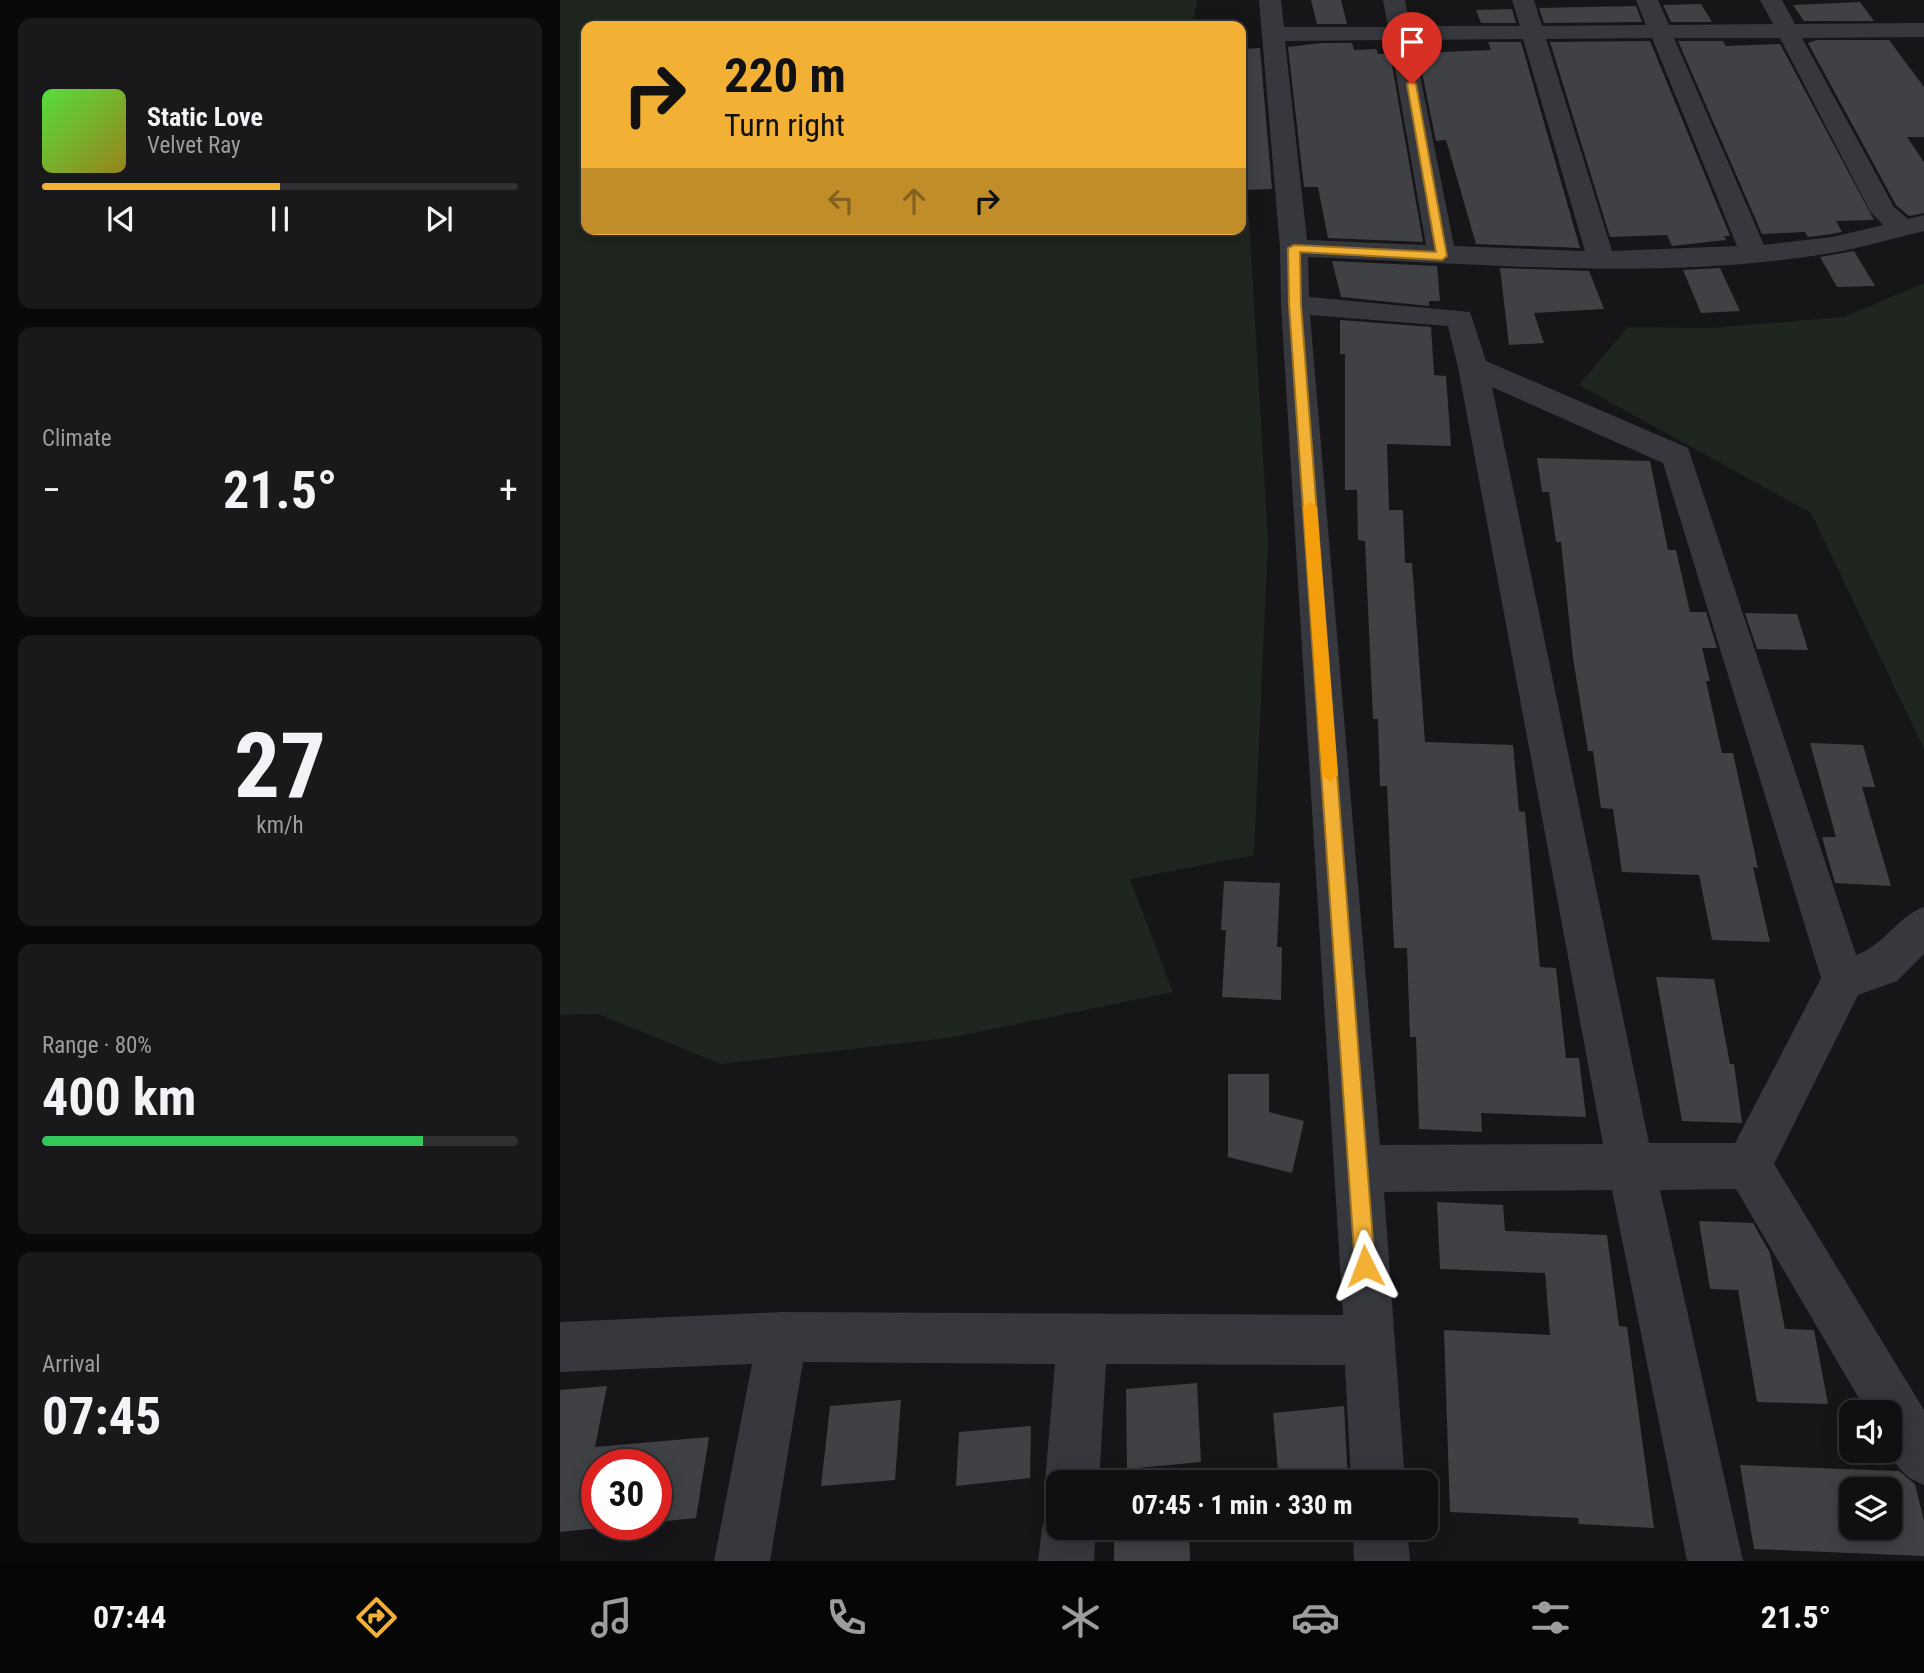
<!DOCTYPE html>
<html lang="en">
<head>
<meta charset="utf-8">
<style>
	:root { --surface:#101012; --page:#19191b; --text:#f1f3f6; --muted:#9c9d9f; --line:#303032; --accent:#f2b134 }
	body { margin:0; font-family:"Roboto Condensed",sans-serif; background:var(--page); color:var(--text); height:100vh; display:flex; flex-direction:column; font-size:26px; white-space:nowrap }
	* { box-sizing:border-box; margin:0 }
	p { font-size:23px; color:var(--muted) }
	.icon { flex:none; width:38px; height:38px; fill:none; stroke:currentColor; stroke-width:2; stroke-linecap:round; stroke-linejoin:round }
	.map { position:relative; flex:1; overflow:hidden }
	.panel { display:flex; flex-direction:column; gap:18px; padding:18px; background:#09090a; width:560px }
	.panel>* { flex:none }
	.guide { position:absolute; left:21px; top:21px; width:665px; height:214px; border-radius:14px; box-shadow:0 4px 18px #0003,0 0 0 2px var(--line); background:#f2b134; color:#111; overflow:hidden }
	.fabs { position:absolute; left:1279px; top:1400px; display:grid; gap:14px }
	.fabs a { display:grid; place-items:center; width:63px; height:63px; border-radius:14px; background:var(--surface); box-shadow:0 4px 18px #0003,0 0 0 2px var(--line); font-size:35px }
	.speed { position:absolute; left:21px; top:1449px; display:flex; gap:14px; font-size:35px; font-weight:700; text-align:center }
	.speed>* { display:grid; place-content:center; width:91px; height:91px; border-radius:50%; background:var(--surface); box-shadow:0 4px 18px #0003,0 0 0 2px var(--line); line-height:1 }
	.speed .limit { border:10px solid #d22; background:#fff; color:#111 }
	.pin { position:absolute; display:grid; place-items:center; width:60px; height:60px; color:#fff; margin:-72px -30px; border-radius:50% 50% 50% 0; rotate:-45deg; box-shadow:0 0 7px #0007 }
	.pin .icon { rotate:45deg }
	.me { position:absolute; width:77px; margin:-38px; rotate:357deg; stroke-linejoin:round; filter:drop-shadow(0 0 5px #0008) }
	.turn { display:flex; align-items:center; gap:24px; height:147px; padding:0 28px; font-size:32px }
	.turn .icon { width:91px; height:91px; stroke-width:2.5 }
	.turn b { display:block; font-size:49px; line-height:60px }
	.lanes { display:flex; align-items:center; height:66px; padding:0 28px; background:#0003; justify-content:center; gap:35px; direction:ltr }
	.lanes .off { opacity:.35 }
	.big { font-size:52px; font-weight:700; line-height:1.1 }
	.panel .tile { flex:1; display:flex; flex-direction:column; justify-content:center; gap:10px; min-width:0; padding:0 24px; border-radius:14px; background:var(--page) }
	.panel .dial { align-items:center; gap:0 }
	.dial b { font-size:91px; line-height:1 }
	.song { display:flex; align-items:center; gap:21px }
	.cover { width:84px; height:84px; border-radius:10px; background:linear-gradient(135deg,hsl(110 70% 55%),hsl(50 70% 35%)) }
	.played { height:7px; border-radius:4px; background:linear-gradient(90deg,var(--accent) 50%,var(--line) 50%) }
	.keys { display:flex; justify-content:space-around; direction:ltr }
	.heat { display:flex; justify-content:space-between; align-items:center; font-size:38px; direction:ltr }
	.charge { height:10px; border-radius:5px; background:linear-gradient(90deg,#34c759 80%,var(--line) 0) }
	.trip { position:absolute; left:486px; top:1470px; width:392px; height:70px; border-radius:14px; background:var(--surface); box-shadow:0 4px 18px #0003,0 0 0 2px var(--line); font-weight:700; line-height:70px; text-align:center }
	.menu { display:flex; height:112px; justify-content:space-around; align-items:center; background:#060607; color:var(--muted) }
	.menu .icon { width:49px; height:49px }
	.menu .selected { color:var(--accent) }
	.menu b { font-size:32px; color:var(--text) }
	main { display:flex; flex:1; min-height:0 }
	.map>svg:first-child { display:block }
	.green { fill:#1e261f }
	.building { fill:#404145; fill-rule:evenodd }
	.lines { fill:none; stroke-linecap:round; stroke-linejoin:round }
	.minor { fill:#37383d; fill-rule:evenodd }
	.route { fill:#f2b134; stroke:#9d7322; stroke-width:2 }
	.slow { fill:#f59e0b }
</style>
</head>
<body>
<main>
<section class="panel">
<div class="tile">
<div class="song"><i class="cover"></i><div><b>Static Love</b><p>Velvet Ray</p></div></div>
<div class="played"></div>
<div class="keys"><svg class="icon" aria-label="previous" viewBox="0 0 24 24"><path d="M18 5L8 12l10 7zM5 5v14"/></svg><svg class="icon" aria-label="pause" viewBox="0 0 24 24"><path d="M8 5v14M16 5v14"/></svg><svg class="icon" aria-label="next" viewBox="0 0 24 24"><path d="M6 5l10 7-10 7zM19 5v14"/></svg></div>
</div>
<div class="tile"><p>Climate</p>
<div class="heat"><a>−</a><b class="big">21.5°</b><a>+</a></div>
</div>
<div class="tile dial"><b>27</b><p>km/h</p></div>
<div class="tile"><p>Range · 80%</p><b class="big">400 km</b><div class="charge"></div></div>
<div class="tile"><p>Arrival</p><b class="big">07:45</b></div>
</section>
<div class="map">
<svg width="1364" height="1561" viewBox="0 0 1364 1561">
	<rect width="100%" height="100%" fill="#161618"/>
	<path class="green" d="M0,0h637l-5,26h-606v203h655v-17l8,5 19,324 -14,314 -124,24 43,113 -225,46 -227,26 -123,-50 -38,1z
		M1364,283v466l-113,-236 -232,-128 49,-58 82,1 134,-11z"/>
	<path class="building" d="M751,0h30l6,24h-30z
		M1300,2l14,19h-70l-11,-16z
		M1141,4l11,18h-41l-8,-17z
		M1076,6l6,16 -98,1 -5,-15z
		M952,9l4,14h-35l-5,-13z
		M1257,40h72l35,47v50h-17l17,25v51l-15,3 -13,-11 -88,-162z
		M1090,41l80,195h-6l2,4 -54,6 -5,-11 -57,2 -60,-195z
		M1118,41h45l3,5 54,-2 94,176 -38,1 6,11 -10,2 -24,3 -3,-5 -43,2z
		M928,42h33l59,206 -104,-4 -30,-104 -10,1 -18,-88 73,-3z
		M761,43h31l2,7 22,-1 2,5h12l33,188 -95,-4 -10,-51h-14l-16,-140z
		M700,48l12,141 -31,1v-141z
		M1294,251l21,35 -38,1 -17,-30z
		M772,261l105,5 3,35h-11v5l-88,-9z
		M940,268l89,3 15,38 -70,4 10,30 -35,2z
		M1160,268l20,43 -39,2 -18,-43z
		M780,320l91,7 3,48 12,1 5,70 -64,-2 2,66h14l2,53h7l13,179 88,3 6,66 6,1 15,155 16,1 10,90h13l7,59 -105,-4 1,19 -63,-3 -3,-92h-6l-3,-89h-13l-7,-162h-7l-2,-67h-5l-8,-178 -7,-1 -1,-50h-12v-136h-5z
		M977,458l113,3 18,89h8l14,62h16l11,36h-15l8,33h-4l16,72h11l25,115 -5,-1 17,75 -58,-2 -13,-65 -77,-3 -9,-63 -12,-1 -8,-57h-5l-15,-93 -12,-116h-5l-7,-50h-7z
		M1185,613l52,1 11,36 -51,-1z
		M1250,743l53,2 12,42h-13l29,99 -56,-3 -13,-46h14z
		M664,881l56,2 -3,64h5l-1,53 -59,-3 4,-67h-5z
		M1096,977l58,2 16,85h4l8,59 -60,-2z
		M668,1074h41v38l35,9 -12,52 -64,-16z
		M877,1202l66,3 2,26 102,4 12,91 8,1 27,201 -75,-4 -1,-6 -128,-6 -6,-182 106,5 -5,-62 -105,-4z
		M1139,1221l54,2 17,30 15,76 29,1 14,74 -71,-2 -19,-112 -28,-1z
		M637,1383l4,79 -74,7 -1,-80z
		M47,1386l-12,61 114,-10 -13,81 -40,4v-57h-59v59h41l-78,8v-142z
		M341,1400l-6,80 -74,6 9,-80z
		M784,1406l4,76h-69l-6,-69z
		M471,1426l-1,52 -74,8 3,-54z
		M1180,1465l159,6 16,13 9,37v35l-170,-7zM1292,1489h38v39h-38z
		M554,1528h75l1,33h-76z"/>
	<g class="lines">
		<path class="minor" d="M699,0h22l3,27h104l-5,-27h22l5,26h110l-8,-26h22l8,26 104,-1 -10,-25h22l11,25 104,-1 -13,-24h22l13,24 129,-1v14l-122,1 92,169 14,12 16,-4v16c-31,7 -62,17 -93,22 -167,29 -355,10 -523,4l1,40 161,15 16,49 202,87 168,507c27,-9 41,-38 68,-48v47l-27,27 -39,14 -84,169 150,246v75c-37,-15 -34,-38 -34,-73h-23l-131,-223 -76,1 83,371h-56l-75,-371 -228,2 21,290h-54l-6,-117 -239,-1 -7,118h-40v21l-6,-2 -8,-19 10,-118 -252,-2 -33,199h-56l38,-197 -192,8v-50l222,-10 561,3 -62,-1010 -1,-57zM1092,38l85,208 -125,5 -66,-212zM1114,38h106l90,173 13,14 -51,12 -68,8zM963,39l62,212 -131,-5 -41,-206zM830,40l36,205 -119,-5 -22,-199zM750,315l138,11 10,41 145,777 -223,1zM932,387l171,76 158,515 -86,165h-86z
			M499,1505v23h37l-2,33h-56l4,-33 8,-19z
			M793,1528h54l3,33h-56z"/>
	</g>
	<path class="route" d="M852,81l4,3 31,172 -5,4 -142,-8 1,53 74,961 -3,8 -7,3 -7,-3 -3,-8 -66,-961 -1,-57 6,-3 142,7 -29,-168z"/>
	<path class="slow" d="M750,502l7,5 21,268 -8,7 -8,-7 -19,-268z"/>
</svg>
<div class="fabs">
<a><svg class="icon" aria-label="sound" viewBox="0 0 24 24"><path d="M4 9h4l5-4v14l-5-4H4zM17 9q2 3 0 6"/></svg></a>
<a><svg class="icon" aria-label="layers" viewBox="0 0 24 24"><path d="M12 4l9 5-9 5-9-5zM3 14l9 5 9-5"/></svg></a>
</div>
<div class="speed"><div class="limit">30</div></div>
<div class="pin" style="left:852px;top:84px;background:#d93025"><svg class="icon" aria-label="arrive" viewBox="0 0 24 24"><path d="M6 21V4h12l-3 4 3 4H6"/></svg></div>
<svg class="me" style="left:805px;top:1266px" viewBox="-20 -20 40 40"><path d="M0-17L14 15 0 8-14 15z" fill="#f2b134" stroke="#fff" stroke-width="4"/></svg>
<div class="trip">07:45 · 1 min · 330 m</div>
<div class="guide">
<div class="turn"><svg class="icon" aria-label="right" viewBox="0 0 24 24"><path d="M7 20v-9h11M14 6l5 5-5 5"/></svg><div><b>220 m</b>Turn right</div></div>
<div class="lanes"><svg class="icon off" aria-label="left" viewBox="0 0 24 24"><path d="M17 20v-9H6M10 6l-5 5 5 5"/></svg><svg class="icon off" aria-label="ahead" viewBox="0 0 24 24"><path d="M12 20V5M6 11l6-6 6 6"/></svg><svg class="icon" aria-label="right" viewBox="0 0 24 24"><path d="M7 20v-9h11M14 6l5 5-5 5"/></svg></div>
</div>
</div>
</main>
<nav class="menu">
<b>07:44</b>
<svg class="icon selected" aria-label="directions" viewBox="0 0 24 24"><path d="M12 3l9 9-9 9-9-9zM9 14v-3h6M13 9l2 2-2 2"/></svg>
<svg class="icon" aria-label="music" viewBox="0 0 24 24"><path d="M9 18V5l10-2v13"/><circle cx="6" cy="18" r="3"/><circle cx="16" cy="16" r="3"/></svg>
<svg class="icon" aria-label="phone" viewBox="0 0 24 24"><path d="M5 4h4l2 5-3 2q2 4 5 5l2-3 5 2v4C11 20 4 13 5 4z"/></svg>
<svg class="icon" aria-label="climate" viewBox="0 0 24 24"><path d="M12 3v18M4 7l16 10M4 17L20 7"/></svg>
<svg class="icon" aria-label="car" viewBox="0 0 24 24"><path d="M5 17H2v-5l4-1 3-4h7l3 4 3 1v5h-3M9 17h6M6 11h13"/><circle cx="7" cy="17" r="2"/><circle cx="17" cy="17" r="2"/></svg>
<svg class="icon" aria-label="filters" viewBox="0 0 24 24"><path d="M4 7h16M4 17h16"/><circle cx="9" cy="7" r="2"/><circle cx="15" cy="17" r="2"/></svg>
<b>21.5°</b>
</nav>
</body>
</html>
